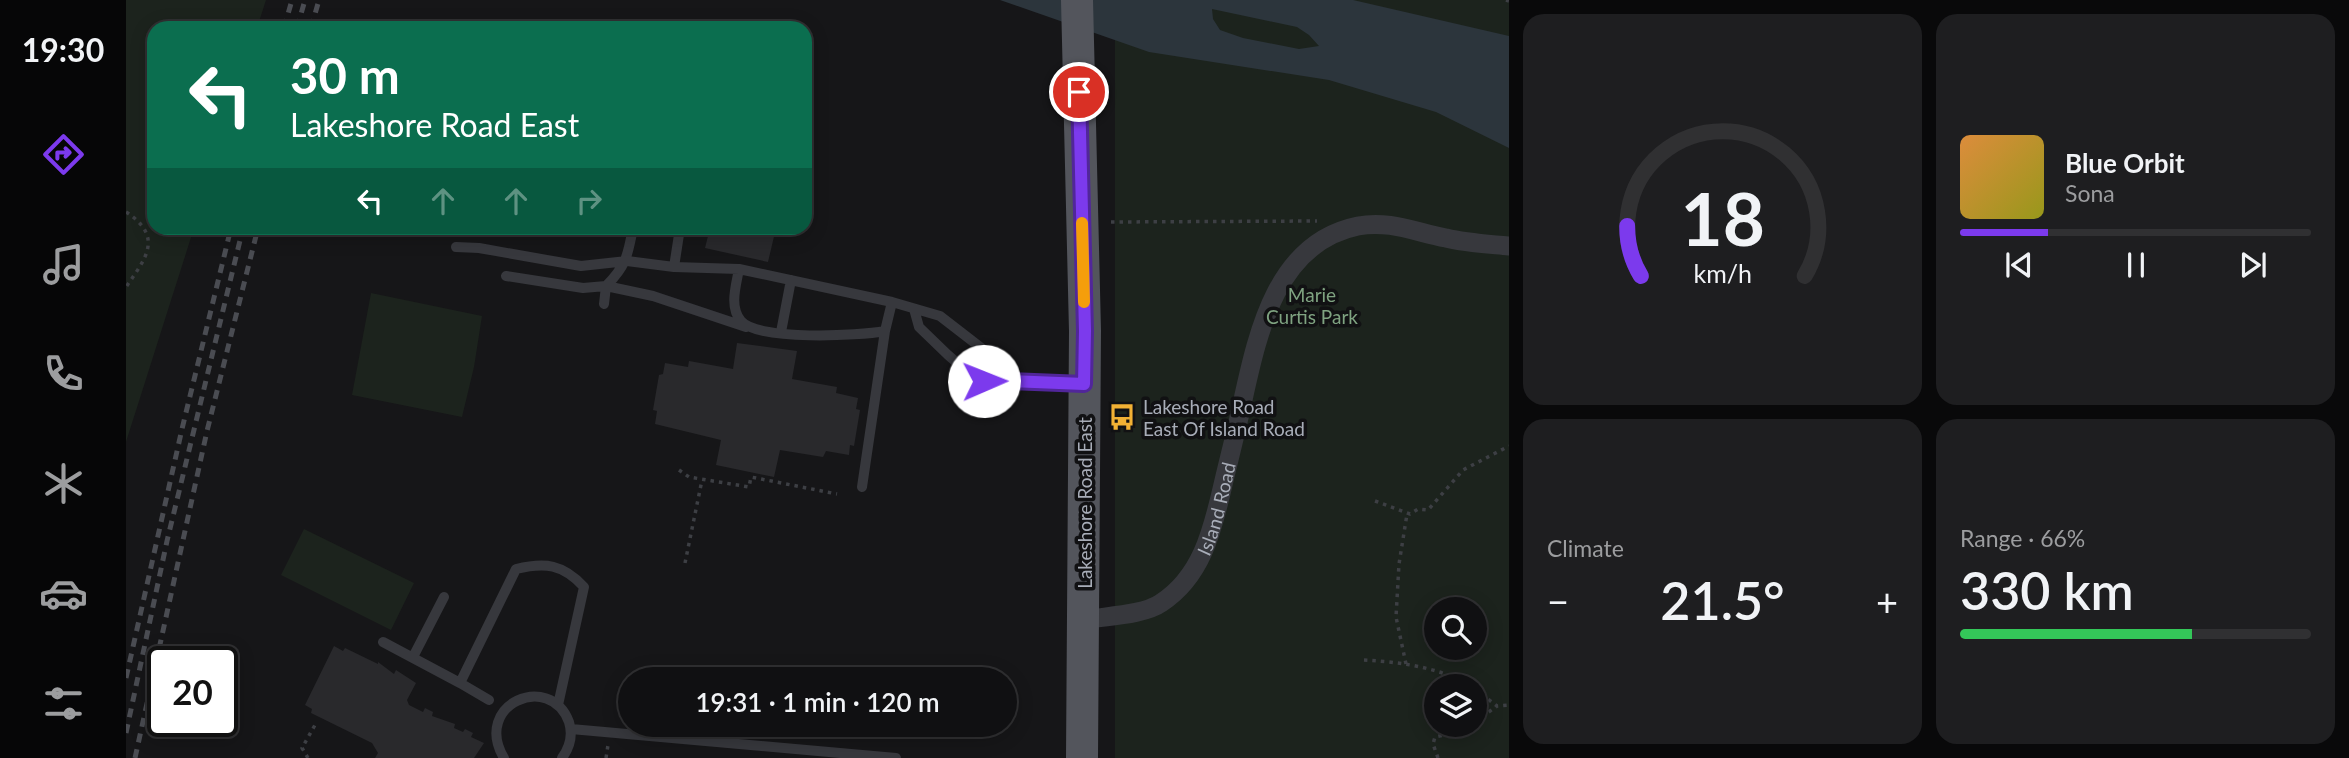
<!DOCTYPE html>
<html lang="en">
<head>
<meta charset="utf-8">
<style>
	:root { --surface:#101012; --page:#1e1e20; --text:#f1f3f6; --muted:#9c9d9f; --line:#303032; --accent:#7c3aed }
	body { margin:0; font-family:Lato,sans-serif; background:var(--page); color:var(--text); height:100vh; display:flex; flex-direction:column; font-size:26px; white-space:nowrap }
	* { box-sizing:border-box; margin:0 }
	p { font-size:23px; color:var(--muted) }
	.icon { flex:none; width:38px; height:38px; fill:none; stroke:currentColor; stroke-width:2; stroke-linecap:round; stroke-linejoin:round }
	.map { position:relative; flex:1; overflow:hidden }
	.sheet { display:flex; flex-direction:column; gap:14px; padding:14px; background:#09090a; width:840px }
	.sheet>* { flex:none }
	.top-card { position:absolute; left:21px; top:21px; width:665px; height:214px; border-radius:21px; box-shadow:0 4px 18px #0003,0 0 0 2px var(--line); background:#0b6e4f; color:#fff; overflow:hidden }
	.fabs { position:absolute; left:1298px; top:597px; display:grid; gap:14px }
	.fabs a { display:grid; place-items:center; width:63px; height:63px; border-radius:50%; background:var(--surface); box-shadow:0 4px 18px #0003,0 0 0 2px var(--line); font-size:35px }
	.speed { position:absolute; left:21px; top:646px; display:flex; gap:14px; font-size:35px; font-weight:700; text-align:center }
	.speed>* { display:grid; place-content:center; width:91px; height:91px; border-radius:50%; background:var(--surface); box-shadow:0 4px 18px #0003,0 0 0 2px var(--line); line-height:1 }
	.speed .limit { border:4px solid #111; border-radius:10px; background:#fff; color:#111 }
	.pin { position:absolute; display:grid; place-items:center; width:60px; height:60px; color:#fff; margin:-30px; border:4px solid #fff; border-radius:50%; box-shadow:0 2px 7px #0007 }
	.me { position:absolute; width:77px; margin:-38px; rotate:89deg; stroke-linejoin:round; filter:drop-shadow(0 0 5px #0008) }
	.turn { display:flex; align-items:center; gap:24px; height:147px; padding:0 28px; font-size:32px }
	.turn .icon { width:91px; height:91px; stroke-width:2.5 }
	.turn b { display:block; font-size:49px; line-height:60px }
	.lanes { display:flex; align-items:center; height:66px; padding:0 28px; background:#0003; justify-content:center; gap:35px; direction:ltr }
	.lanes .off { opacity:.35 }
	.big { font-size:52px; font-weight:600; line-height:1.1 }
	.sheet .card { flex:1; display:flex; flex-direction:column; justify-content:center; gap:10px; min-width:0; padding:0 24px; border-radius:21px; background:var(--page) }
	.sheet .dial { align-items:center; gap:0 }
	.dial svg { height:182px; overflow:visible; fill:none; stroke:var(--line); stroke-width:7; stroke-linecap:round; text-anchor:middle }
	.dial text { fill:var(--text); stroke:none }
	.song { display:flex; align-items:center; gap:21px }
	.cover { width:84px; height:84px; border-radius:10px; background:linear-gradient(135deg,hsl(30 70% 55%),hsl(60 70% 35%)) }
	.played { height:7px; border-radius:4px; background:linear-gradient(90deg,var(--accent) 25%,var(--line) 25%) }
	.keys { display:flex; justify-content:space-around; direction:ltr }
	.heat { display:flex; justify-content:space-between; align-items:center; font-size:38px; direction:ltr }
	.charge { height:10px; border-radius:5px; background:linear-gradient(90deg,#34c759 66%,var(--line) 0) }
	.sheet .tiles { flex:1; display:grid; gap:14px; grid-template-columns:repeat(2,1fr) }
	.trip { position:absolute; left:492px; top:667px; width:399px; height:70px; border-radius:35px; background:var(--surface); box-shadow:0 4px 18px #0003,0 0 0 2px var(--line); font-weight:600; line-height:70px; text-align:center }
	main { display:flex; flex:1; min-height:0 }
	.tab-bar { display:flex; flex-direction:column; width:126px; justify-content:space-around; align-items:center; background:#060607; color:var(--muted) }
	.tab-bar .icon { width:49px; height:49px }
	.tab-bar .on { color:var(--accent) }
	.tab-bar b { font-size:32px; color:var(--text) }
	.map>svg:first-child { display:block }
	.green { fill:#1c231d; fill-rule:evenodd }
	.water { fill:#2c353c; fill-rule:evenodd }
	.building { fill:#29292c }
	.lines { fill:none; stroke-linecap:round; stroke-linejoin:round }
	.path { stroke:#3d3f44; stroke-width:3.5; stroke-dasharray:3.5 5; stroke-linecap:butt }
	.lane { stroke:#37383d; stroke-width:10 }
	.street { stroke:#37383d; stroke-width:19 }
	.primary { stroke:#53555c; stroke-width:32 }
	.rail { stroke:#4a4c52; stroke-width:5; stroke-dasharray:9 7; stroke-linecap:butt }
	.route-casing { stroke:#51269a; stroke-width:18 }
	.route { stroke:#7c3aed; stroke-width:12 }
	.slow { stroke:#f59e0b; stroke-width:12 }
	.labels { text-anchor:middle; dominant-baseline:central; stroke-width:7; stroke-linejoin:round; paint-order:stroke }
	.park-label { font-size:19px; fill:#7fa381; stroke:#111113 }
	.poi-label { font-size:19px; fill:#a8adb8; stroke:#111113; text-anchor:start }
	.street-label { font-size:19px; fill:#a8adb8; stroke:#111113 }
</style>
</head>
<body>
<main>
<nav class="tab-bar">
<b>19:30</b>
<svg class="icon on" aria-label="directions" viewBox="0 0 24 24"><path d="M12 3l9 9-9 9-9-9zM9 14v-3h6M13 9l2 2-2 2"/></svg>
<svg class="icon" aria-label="music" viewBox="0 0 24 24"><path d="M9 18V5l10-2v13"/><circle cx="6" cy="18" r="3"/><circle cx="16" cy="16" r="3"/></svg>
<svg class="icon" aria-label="phone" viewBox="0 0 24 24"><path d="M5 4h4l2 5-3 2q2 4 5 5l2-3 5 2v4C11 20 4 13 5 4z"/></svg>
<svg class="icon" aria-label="climate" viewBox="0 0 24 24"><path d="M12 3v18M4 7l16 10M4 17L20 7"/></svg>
<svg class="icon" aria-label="car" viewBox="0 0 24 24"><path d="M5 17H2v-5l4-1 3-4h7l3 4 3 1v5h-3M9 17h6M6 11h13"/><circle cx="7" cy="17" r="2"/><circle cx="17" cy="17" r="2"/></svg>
<svg class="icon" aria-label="filters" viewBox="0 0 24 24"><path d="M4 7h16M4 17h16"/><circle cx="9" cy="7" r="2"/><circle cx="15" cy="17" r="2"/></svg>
</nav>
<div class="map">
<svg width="1383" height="758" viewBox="0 0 1383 758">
	<rect width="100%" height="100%" fill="#161618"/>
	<path class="green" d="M0,0h140l-9,28h-103v200h40l-68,214z
		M989,0h394v758h-394zM1311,609h38v39h-38zM1311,686h38v38h-38z
		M245,293l111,23 -8,51 -12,50 -110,-22z
		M178,529l110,54 -23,47 -110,-55z"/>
	<path class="water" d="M874,0h353l156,36v112l-73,-36 -107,-32 -180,-28zM1086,9l85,18 12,8 10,11 -20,3 -56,-11 -23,-8 -7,-11z"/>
	<path class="building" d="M412,228h49l-1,7 -11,-3 -1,5 -37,-7z
		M584,228h66l-8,34 -63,-14z
		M611,343l60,8 -5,28 45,8 -1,6 22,5 -2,11 4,1 -6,36 -4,-1 -1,10 -23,-4 -3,6 -43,-7 -6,27 -58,-12 5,-25 -66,-16 2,-13 -4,-1 6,-35 4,-1 2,-11 23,4 1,-6 44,8z
		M208,646l9,5 2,-3 33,16v-2l16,12 2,-4 20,13 -9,17 2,5 14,7 2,-4 8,4 -1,4 23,8 -1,4 9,4 2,-3 8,4 -2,4 13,6 -10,15h-99l3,-5 -6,-10 -61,-30 1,-4 -7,-4z"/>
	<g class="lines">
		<path class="path" d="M1380,0l3,1
			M0,212c38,25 20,46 0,75
			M985,222l206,-1
			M553,470l10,7 60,10 2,-10 86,17
			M1249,501l35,13 8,-5 10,1 35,-40 46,-24
			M559,563l17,-83
			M1238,660c35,2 76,7 106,26
			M1280,664l-10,-47 3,-53 8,-50
			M1349,689l22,17 12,-1
			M1349,722l22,-16
			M182,758l-6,-10 13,-23
			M480,758l2,-13
			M1312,758l-5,-14 2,-7 17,-4 20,-9"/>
		<path class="lane" d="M330,247l23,1 102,18 46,-5 47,6 65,2 153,33 48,14 62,48 9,17
			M548,267l6,-39
			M613,269c-3,17 -10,38 2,52 17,20 118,15 144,10l7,-29
			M380,276l77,12 23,-2c20,-20 22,-31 27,-58
			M478,304l2,-18 47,10 93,31
			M788,309l5,18 29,28 23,20 27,13 13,-7 69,3
			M655,332l10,-52
			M736,487l23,-156
			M257,642l77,41
			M287,657l31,-60
			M363,700l-29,-17 56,-114c29,-7 47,-5 68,18l-26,118
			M445,729l325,29
			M378,758c-32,-54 46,-87 65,-36 4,13 1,25 -7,36"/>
		<path class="street" id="s1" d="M958,620c21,-4 60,-5 77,-17 40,-26 51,-71 61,-114 5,-22 11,-45 16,-67 17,-73 31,-178 120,-196 31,-6 57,6 88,12 20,5 42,6 63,8"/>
		<path class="primary" d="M951,0l8,331 -3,427"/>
		<path class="rail" d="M158,28l8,-28
			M171,28l8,-28
			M185,28l8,-28
			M0,678l56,-249 49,-201
			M0,733l41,-192 76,-313
			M9,758l72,-327 51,-203"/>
	</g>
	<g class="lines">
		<defs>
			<path id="route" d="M858,381l14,7 13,-7 73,3 1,-53 -6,-239"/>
		</defs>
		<use href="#route" class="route-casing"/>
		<use href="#route" class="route"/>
		<path class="slow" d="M956,223l2,79"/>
	</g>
	<defs>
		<symbol id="bus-bare" viewBox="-9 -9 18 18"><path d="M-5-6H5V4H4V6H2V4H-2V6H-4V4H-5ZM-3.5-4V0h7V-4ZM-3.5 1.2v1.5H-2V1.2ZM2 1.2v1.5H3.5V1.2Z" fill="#f2b134" stroke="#111113" stroke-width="2.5" paint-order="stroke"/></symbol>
	</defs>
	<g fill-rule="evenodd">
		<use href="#bus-bare" x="977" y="398" width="38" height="38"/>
	</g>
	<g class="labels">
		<g class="park-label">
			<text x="1186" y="294">Marie<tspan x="1186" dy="22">Curtis Park</tspan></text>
		</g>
		<g class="poi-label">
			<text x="1017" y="406">Lakeshore Road<tspan x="1017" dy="22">East Of Island Road</tspan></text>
		</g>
		<g class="street-label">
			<text transform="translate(958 503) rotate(-90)">Lakeshore Road East</text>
			<text stroke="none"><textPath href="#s1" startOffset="192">Island Road</textPath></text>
		</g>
	</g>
</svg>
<div class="fabs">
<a><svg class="icon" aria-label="search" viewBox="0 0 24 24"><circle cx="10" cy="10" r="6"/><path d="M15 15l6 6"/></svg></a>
<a><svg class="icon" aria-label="layers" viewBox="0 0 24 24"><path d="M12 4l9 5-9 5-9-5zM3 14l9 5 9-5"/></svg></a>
</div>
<div class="speed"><div class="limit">20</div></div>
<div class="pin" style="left:953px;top:92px;background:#d93025"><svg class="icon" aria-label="arrive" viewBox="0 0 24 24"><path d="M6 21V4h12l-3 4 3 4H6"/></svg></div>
<svg class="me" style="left:858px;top:381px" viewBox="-20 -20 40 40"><circle r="19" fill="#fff"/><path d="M0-13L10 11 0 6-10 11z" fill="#7c3aed"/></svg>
<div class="trip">19:31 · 1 min · 120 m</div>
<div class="top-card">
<div class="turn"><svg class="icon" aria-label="left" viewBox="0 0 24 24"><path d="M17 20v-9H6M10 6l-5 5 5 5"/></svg><div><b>30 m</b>Lakeshore Road East</div></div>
<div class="lanes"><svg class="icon" aria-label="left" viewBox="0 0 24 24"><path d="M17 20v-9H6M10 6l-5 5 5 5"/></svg><svg class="icon off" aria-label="ahead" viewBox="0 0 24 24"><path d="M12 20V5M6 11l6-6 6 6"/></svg><svg class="icon off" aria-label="ahead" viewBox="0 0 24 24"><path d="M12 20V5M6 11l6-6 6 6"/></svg><svg class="icon off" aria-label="right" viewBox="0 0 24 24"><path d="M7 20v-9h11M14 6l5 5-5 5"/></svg></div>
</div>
</div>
<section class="sheet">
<div class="tiles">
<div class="card dial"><svg viewBox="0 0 100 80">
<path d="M14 69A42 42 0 1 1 86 69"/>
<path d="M14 69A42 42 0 0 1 8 47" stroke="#7c3aed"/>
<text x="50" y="56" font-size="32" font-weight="700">18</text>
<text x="50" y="72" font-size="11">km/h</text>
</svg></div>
<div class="card">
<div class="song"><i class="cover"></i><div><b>Blue Orbit</b><p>Sona</p></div></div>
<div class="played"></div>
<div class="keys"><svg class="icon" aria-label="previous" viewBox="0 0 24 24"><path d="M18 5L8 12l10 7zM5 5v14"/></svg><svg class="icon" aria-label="pause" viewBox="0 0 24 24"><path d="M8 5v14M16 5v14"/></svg><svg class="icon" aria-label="next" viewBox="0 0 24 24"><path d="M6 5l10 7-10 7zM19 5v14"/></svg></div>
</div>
<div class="card"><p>Climate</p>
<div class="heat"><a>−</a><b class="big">21.5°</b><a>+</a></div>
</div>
<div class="card"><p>Range · 66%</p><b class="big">330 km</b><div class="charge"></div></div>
</div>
</section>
</main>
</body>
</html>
